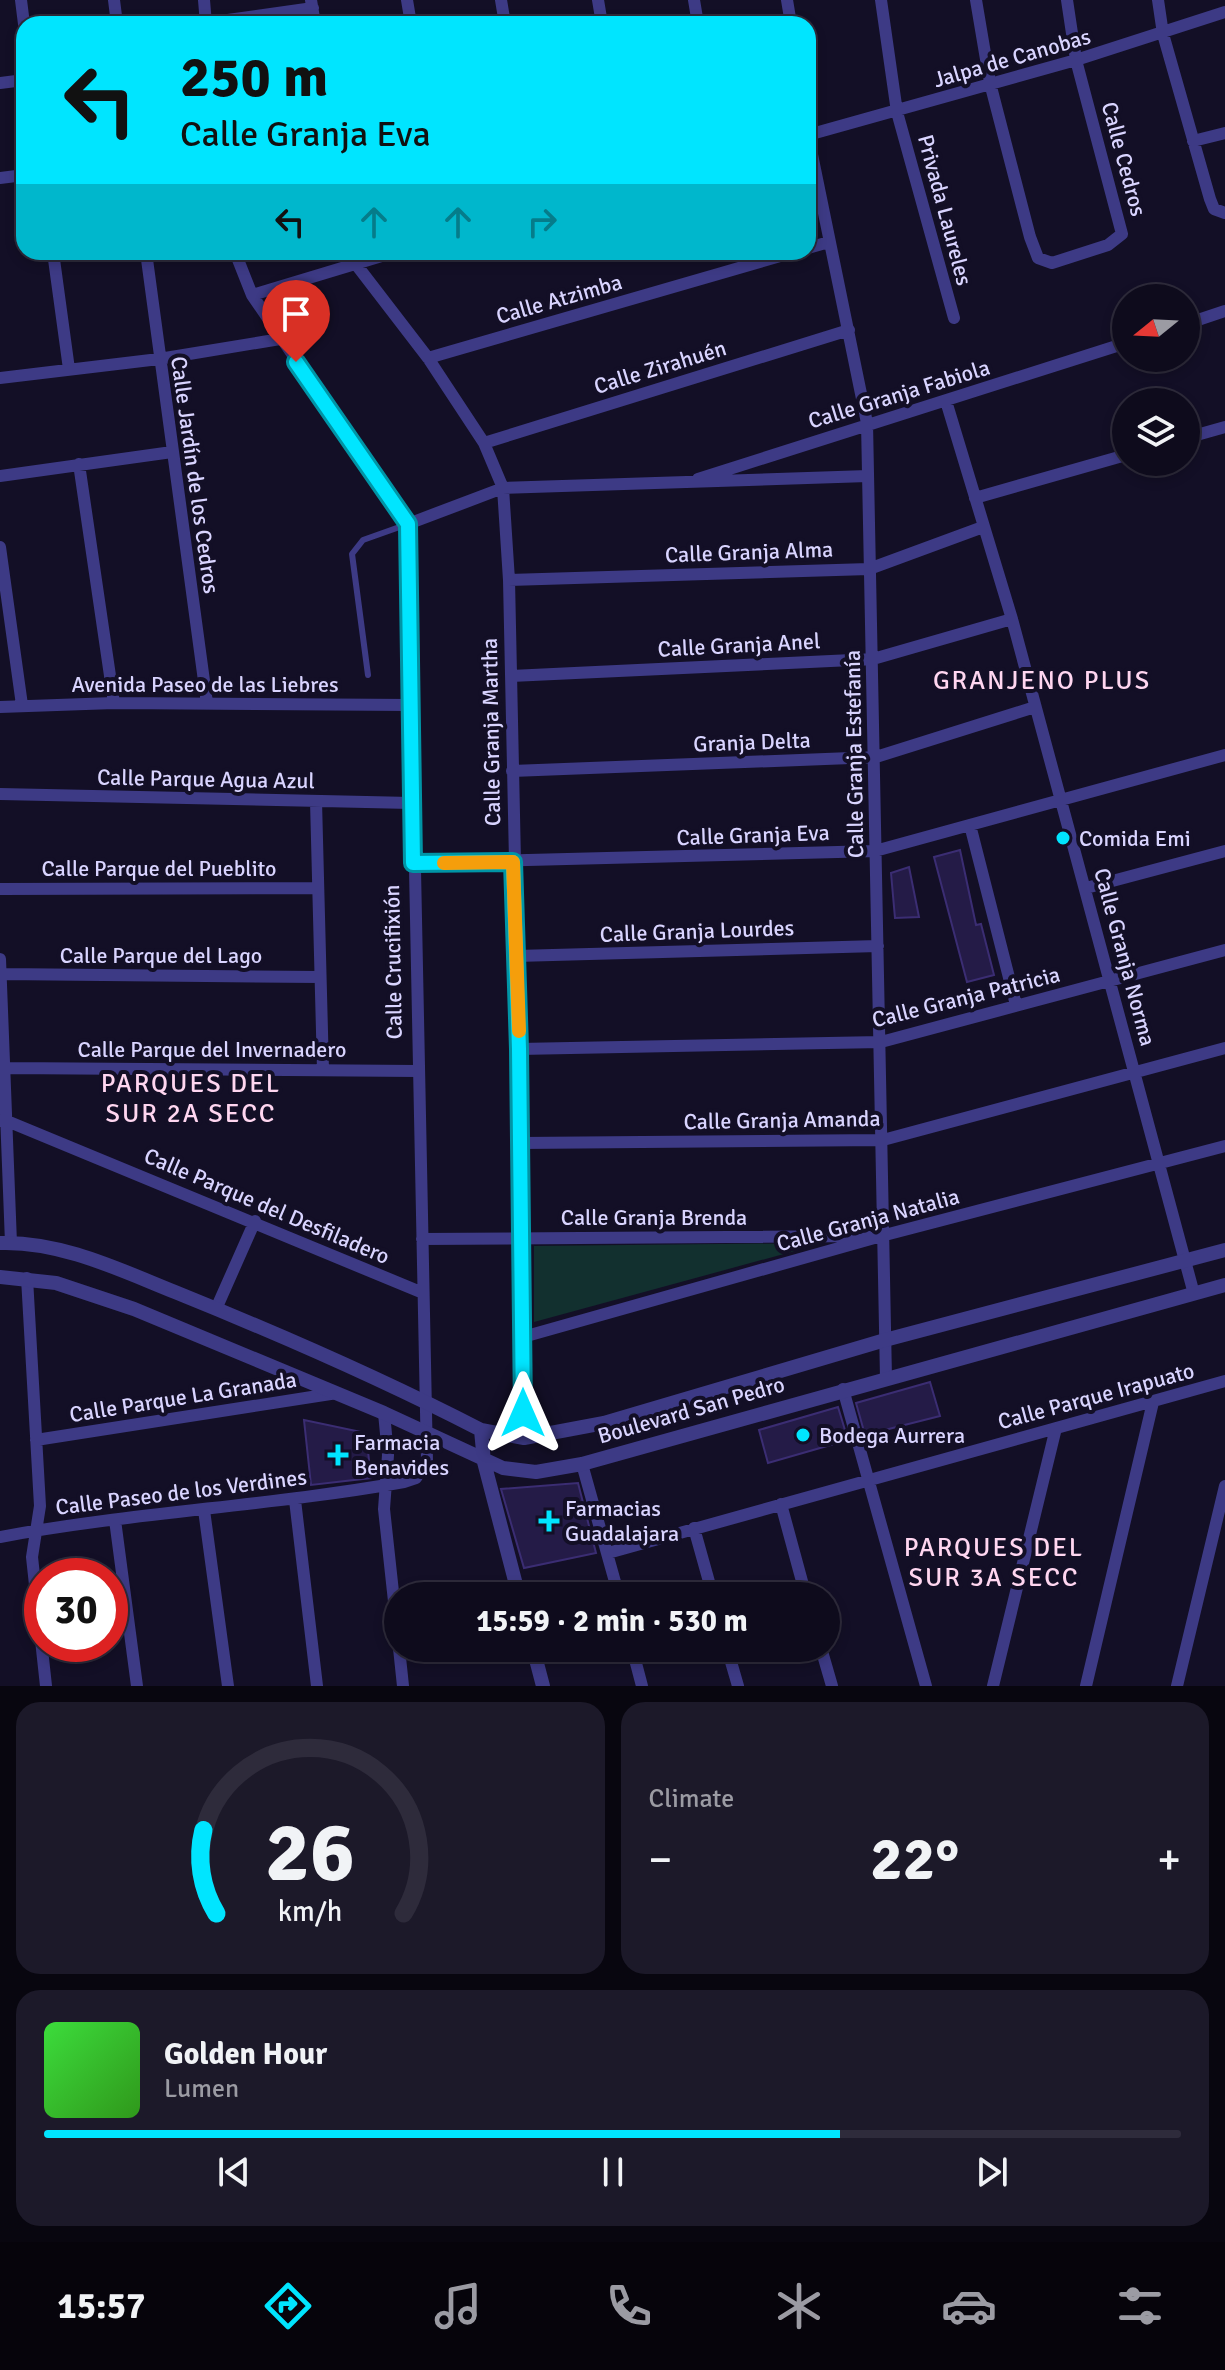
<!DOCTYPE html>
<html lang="en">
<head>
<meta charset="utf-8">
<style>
	:root { --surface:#0e0b1c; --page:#1c1929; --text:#f1f3f6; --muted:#9b9ba3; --line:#2e2b3b; --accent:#00e5ff }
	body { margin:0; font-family:Signika,sans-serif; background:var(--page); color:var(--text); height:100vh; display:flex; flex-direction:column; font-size:30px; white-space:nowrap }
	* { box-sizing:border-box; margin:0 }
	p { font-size:26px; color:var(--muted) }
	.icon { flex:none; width:44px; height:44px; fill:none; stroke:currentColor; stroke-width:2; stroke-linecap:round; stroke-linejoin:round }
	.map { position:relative; height:1686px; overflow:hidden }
	.details { display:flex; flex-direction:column; gap:16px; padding:16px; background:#08060f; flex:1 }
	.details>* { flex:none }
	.top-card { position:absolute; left:16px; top:16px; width:800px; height:244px; border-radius:24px; box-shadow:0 4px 12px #0003,0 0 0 2px var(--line); background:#00e5ff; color:#111; overflow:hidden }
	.needle { width:52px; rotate:252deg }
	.fabs { position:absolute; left:1112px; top:284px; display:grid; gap:16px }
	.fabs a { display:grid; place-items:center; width:88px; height:88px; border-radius:50%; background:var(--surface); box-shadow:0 4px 12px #0003,0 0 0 2px var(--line); font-size:40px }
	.speed { position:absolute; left:24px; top:1558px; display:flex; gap:16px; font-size:40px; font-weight:700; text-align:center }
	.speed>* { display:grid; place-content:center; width:104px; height:104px; border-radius:50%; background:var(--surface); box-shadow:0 4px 12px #0003,0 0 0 2px var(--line); line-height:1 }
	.speed .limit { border:12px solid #d22; background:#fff; color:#111 }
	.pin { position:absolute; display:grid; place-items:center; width:68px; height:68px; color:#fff; margin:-82px -34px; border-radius:50% 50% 50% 0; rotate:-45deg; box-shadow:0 0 8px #0007 }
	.pin .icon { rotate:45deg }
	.me { position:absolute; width:88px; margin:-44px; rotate:0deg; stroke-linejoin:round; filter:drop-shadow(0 0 6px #0008) }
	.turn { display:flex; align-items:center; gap:28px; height:168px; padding:0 32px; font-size:36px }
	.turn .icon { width:104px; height:104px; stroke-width:2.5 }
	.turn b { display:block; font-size:56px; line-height:68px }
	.lanes { display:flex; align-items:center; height:76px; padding:0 32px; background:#0003; justify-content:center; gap:40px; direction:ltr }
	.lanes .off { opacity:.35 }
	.big { font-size:60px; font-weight:800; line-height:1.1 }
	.details .card { flex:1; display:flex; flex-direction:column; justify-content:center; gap:12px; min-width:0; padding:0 28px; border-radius:24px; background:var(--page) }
	.details .dial { align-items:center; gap:0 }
	.dial svg { height:208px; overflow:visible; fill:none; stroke:var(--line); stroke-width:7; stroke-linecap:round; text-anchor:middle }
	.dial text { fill:var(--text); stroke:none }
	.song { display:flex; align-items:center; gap:24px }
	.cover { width:96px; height:96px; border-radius:12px; background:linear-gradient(135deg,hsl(120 70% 55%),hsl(110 70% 35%)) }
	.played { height:8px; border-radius:4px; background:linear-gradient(90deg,var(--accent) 70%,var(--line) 70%) }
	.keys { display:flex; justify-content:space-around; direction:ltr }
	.heat { display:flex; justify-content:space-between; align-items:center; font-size:44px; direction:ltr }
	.details .tiles { flex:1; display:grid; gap:16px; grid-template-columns:1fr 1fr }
	.card:last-child { grid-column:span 2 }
	.trip { position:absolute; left:384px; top:1582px; width:456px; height:80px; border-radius:40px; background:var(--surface); box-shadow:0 4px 12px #0003,0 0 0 2px var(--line); font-weight:800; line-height:80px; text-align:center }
	.tab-bar { display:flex; height:128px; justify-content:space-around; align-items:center; background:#06040b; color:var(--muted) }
	.tab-bar .icon { width:56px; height:56px }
	.tab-bar .selected { color:var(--accent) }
	.tab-bar b { font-size:36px; color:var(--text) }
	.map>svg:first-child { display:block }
	.green { fill:#12302f }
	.building { fill:#241b47; stroke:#3b2d73; stroke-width:2 }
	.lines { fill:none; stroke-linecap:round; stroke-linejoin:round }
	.service { stroke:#3d3a85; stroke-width:6 }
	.minor { stroke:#3d3a85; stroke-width:12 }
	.tertiary { stroke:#3d3a85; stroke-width:14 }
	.route-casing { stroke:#0095a6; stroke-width:20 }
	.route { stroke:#00e5ff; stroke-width:14 }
	.slow { stroke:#f59e0b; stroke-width:14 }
	.poi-dot { fill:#00e5ff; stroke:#130f26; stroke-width:3 }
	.labels { text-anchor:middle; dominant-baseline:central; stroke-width:8; stroke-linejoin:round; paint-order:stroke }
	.street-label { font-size:22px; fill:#d9d4ff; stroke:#130f26 }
	.poi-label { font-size:22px; fill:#d9d4ff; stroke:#130f26; text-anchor:start }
	.quarter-label { font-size:26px; letter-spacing:2px; fill:#ffd6f0; stroke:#130f26 }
</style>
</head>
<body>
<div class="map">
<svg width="1225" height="1686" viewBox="0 0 1225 1686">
	<rect width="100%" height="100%" fill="#130f26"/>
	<path class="green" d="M824,1243l-290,79v-76z"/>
	<path class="building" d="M960,850l16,75 5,-1 13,51 -27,7 -33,-125z
		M909,867l10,50 -24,1 -4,-45z
		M930,1382l10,34 -75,19 -9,-32z
		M838,1407l10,33 -80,23 -9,-33z
		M304,1420l62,13 5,45 -60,7z
		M578,1483l18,70 -72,15 -23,-79z"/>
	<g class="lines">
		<path class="service" d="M368,675l-16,-121 11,-14 45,-16"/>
		<path class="minor" d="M21,0l3,24
			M114,0l3,24
			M204,0l2,24
			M311,0l4,24
			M407,0l4,24
			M501,0l4,24
			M598,0l4,24
			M694,0l4,24
			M787,0l4,24
			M881,0l16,112 57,206
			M976,0l14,83 40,154 8,21 14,5 56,-18 14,-11 -46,-174 -9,-60
			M1158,0l5,34 47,165 4,10 11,4
			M206,23l107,-15
			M0,83l24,-3
			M808,135l59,288 19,955
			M808,135l268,-75 149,-48
			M1193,141l32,-8
			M0,178l24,-3
			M808,248l21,-6
			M53,252l16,117
			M146,252l61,451
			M353,252l2,11 73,95 56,85 19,45 6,92 10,469 5,389
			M252,295l143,-43
			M1186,324l39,-13
			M428,358l366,-106
			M0,378l159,-19 121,-20
			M946,401l66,218 182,675
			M1186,438l39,-11
			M484,443l365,-113
			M79,464l35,239
			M0,476l172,-24
			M698,479l428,-136
			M975,498l151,-43
			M408,524l95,-36 365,-12
			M0,547l22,158
			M509,580l360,-11 114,-42
			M511,676l362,-17 139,-40
			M0,707l114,-4 297,2
			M512,771l364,-14 159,-50
			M0,794l411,9
			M316,801l7,269
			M970,825l46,180
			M413,863l462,-12 350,-96
			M1086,888l139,-37
			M0,889l318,-1
			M516,956l362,-10
			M0,959l11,284
			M1,974l319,3
			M519,1049l362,-7 344,-92
			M5,1068l413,3
			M0,1121h7l416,172
			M520,1143l363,-3 342,-92
			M422,1239l445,-3
			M27,1278l13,228 -8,51 14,129
			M216,1309l39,-88
			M523,1337l362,-102 340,-89
			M843,1389l83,297
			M384,1413l4,42 -4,54 14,129
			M36,1440l301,-47
			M582,1464l37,132
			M295,1500l22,186
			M781,1504l25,92
			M204,1510l24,176
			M115,1520l22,166
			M694,1528l19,68
			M0,1537c134,-25 270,-31 404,-55l12,-4 11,-17 -19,-937 -156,-229 -17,-43
			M608,1553l617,-172
			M399,1648l4,38
			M632,1648l10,38
			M727,1648l11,38
			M821,1648l11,38
			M993,1686l63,-258
			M1086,1686l67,-284
			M1177,1686l48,-200"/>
		<path class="tertiary" d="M0,1243c61,-2 120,27 175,49 104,42 207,87 306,138l43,8 80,-15 281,-83 340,-90
			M0,1277l56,6 78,26 250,104 119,55 33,4 46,-8 643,-179
			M481,1430l3,32 35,134
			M533,1648l10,38"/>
	</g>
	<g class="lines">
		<defs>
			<path id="route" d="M296,362l112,162 5,339 100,-1 6,187 4,364"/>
		</defs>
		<use href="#route" class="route-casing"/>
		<use href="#route" class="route"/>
		<path class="slow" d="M444,863l69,-1 6,169"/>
	</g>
	<g class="poi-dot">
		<circle cx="1063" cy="838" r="8"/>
		<circle cx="803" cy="1435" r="8"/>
		<path d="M334 1443h8v8h8v8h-8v8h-8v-8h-8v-8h8z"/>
		<path d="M545 1509h8v8h8v8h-8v8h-8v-8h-8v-8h8z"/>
	</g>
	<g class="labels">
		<g class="street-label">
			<text transform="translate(1012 58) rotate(-16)">Jalpa de Canobas</text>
			<text transform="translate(1124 159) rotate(75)">Calle Cedros</text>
			<text transform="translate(945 210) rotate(75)">Privada Laureles</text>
			<text transform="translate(559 299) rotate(-16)">Calle Atzimba</text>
			<text transform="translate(660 367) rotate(-17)">Calle Zirahuén</text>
			<text transform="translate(899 394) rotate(-17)">Calle Granja Fabiola</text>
			<text transform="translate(195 475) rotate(82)">Calle Jardín de los Cedros</text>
			<text transform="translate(749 552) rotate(-2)">Calle Granja Alma</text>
			<text transform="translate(739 645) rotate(-3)">Calle Granja Anel</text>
			<text x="205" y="684">Avenida Paseo de las Liebres</text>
			<text transform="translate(491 732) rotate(-91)">Calle Granja Martha</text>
			<text transform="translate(752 742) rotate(-2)">Granja Delta</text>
			<text transform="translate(854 754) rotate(-91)">Calle Granja Estefanía</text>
			<text transform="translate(206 779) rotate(1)">Calle Parque Agua Azul</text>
			<text transform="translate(753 835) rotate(-2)">Calle Granja Eva</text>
			<text x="159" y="868">Calle Parque del Pueblito</text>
			<text transform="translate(697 931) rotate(-2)">Calle Granja Lourdes</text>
			<text x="161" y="955">Calle Parque del Lago</text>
			<text transform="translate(1125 957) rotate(75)">Calle Granja Norma</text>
			<text transform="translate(393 962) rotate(-91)">Calle Crucifixión</text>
			<text transform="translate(966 997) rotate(-14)">Calle Granja Patricia</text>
			<text x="212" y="1049">Calle Parque del Invernadero</text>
			<text transform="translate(782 1120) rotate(-1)">Calle Granja Amanda</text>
			<text transform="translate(267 1206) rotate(23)">Calle Parque del Desfiladero</text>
			<text x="654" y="1217">Calle Granja Brenda</text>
			<text transform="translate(868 1220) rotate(-15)">Calle Granja Natalia</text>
			<text transform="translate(1096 1396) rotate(-15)">Calle Parque Irapuato</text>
			<text transform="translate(183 1397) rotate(-9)">Calle Parque La Granada</text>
			<text transform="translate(691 1410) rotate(-16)">Boulevard San Pedro</text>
			<text transform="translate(181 1492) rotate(-7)">Calle Paseo de los Verdines</text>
		</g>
		<g class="poi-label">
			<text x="1079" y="838">Comida Emi</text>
			<text x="819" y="1435">Bodega Aurrera</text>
			<text x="354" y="1442">Farmacia<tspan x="354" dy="25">Benavides</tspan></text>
			<text x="565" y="1508">Farmacias<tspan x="565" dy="25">Guadalajara</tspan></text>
		</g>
		<g class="quarter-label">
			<text x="1042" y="681">GRANJENO PLUS</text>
			<text x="191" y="1084">PARQUES DEL<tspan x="191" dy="30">SUR 2A SECC</tspan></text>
			<text x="994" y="1548">PARQUES DEL<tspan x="994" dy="30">SUR 3A SECC</tspan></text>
		</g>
	</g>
</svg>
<div class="fabs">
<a><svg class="needle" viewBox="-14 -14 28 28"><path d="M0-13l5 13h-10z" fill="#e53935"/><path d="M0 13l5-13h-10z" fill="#9b9ba3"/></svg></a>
<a><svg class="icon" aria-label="layers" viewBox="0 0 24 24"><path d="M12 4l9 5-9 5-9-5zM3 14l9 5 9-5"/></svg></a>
</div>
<div class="speed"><div class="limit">30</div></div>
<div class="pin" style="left:296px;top:362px;background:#d93025"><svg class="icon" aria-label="arrive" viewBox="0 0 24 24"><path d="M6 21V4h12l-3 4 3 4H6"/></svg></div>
<svg class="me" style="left:523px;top:1413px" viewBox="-20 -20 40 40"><path d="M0-17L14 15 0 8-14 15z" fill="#00e5ff" stroke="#fff" stroke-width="4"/></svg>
<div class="trip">15:59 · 2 min · 530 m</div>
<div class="top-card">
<div class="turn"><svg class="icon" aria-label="left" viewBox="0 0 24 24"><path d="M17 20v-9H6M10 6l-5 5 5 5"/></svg><div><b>250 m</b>Calle Granja Eva</div></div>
<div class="lanes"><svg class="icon" aria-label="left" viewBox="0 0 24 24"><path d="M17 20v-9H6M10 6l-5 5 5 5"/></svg><svg class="icon off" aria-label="ahead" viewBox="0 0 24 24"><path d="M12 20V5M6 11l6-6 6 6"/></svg><svg class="icon off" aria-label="ahead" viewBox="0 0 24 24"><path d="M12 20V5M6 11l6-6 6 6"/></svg><svg class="icon off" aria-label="right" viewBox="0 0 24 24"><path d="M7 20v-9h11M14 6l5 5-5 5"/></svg></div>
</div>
</div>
<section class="details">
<div class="tiles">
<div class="card dial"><svg viewBox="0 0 100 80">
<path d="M14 69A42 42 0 1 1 86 69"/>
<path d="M14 69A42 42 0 0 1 9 37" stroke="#00e5ff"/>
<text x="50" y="56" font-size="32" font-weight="700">26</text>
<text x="50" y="72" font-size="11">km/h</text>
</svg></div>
<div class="card"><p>Climate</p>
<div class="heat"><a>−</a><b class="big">22°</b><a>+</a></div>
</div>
<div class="card">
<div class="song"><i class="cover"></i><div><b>Golden Hour</b><p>Lumen</p></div></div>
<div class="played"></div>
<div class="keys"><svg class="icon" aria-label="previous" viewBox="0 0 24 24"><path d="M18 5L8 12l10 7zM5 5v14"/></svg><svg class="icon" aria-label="pause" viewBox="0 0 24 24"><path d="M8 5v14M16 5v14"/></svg><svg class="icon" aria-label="next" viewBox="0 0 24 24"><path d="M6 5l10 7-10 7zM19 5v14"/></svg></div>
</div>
</div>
</section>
<nav class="tab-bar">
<b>15:57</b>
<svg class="icon selected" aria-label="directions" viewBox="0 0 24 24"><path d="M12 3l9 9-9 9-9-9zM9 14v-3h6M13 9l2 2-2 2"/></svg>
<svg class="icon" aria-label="music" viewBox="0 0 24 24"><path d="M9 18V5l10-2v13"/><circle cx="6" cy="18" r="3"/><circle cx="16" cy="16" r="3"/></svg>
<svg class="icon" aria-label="phone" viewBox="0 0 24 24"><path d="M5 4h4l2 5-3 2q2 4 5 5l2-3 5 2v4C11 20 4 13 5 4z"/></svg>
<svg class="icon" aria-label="climate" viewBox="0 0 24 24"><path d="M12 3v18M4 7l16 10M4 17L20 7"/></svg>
<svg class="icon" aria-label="car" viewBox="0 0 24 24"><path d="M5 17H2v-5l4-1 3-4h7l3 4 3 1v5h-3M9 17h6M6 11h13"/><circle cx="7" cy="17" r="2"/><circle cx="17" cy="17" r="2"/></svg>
<svg class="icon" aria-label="filters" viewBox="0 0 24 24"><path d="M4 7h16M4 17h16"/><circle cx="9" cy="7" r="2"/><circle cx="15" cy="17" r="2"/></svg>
</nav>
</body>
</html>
